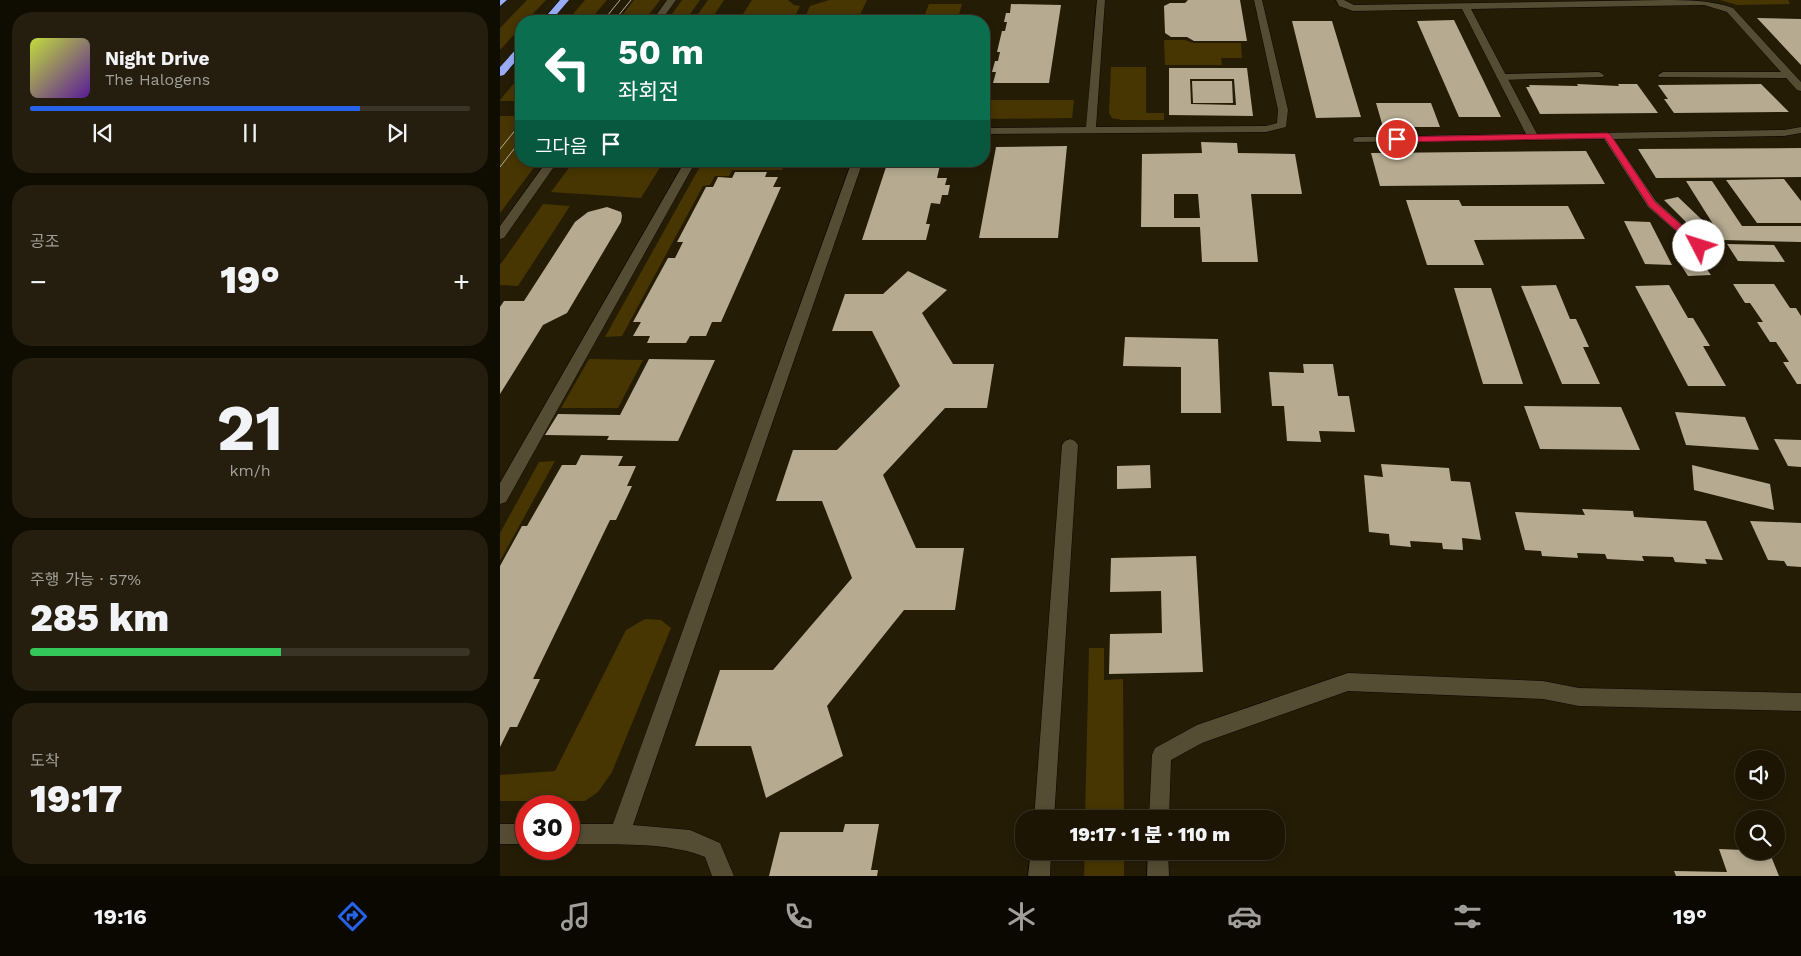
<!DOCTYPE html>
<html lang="ko">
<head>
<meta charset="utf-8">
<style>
	:root { --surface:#1c1504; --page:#251e0e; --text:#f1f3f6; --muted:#a09f9a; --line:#3a3426; --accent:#2563eb }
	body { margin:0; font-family:"Work Sans","Noto Sans KR",sans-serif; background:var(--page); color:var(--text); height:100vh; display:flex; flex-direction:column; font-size:19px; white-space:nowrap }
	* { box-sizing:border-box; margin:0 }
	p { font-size:16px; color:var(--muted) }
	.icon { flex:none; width:28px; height:28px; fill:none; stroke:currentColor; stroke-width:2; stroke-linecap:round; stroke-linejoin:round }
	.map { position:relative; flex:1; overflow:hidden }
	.sheet { display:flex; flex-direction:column; gap:12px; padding:12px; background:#0f0c02; width:500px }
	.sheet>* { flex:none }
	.hud { position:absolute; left:15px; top:15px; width:475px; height:152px; border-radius:20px; box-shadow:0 2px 8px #0003,0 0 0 1px var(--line); background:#0b6e4f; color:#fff; overflow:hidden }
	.tools { position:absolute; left:1235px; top:750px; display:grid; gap:10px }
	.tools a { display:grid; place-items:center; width:50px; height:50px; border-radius:50%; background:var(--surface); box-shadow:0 2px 8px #0003,0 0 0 1px var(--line); font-size:25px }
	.speed { position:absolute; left:15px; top:795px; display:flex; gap:10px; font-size:25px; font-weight:700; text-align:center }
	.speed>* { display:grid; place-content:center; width:65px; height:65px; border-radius:50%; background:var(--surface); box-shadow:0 2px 8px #0003,0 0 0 1px var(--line); line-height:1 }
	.speed .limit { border:8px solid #d22; background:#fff; color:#111 }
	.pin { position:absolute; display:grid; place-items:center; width:42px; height:42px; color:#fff; margin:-21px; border:2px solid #fff; border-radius:50%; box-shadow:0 1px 5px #0007 }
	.me { position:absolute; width:55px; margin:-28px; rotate:310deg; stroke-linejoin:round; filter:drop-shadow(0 0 4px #0008) }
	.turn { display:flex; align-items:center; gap:18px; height:105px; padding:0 20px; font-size:22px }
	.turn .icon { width:65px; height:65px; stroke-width:2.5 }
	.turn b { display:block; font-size:35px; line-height:42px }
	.then { display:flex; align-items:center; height:48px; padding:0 20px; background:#0003; gap:10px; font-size:19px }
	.big { font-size:38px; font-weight:800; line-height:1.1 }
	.sheet .widget { flex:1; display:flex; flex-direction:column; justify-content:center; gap:8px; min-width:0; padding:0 18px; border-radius:20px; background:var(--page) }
	.sheet .dial { align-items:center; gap:0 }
	.dial b { font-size:65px; line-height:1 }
	.song { display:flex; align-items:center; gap:15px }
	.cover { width:60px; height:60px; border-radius:8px; background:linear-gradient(135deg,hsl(70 70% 55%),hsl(270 70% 35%)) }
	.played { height:5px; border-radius:2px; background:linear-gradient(90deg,var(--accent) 75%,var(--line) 75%) }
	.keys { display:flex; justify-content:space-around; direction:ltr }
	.heat { display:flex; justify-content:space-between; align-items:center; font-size:28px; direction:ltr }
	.charge { height:8px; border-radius:4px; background:linear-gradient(90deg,#34c759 57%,var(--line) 0) }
	.trip { position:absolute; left:515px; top:810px; width:270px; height:50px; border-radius:20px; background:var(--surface); box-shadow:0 2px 8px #0003,0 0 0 1px var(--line); font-weight:800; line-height:50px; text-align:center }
	.tab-bar { display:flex; height:80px; justify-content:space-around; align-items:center; background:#0b0802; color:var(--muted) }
	.tab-bar .icon { width:35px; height:35px }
	.tab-bar .on { color:var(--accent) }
	.tab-bar b { font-size:22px; color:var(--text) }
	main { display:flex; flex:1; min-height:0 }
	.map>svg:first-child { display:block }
	.green { fill:#473602 }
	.building { fill:#b6ab91; fill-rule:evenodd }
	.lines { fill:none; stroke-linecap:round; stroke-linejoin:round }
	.lane-casing { stroke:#0e0600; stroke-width:1 }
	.street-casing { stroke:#0e0600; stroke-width:1 }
	.highway-casing { stroke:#0e0600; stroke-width:1 }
	.lane { fill:#554c34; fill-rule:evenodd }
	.street { fill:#554c34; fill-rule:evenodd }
	.highway { fill:#99acf7; fill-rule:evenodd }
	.tram { stroke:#b3ad9d; stroke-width:1 }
	.route { fill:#e11d48; stroke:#92132f }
</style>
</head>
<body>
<main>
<section class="sheet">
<div class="widget">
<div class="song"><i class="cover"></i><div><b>Night Drive</b><p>The Halogens</p></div></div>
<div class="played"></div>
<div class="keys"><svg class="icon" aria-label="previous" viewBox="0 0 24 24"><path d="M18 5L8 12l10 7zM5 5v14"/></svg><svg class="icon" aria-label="pause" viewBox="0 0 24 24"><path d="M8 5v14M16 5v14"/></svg><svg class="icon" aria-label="next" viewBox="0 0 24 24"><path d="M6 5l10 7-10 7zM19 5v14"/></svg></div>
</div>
<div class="widget"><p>공조</p>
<div class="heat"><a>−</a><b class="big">19°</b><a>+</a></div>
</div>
<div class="widget dial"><b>21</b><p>km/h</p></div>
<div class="widget"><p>주행 가능 · 57%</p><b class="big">285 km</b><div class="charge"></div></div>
<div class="widget"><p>도착</p><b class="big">19:17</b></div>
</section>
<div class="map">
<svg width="1301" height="876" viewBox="0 0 1301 876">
	<rect width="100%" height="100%" fill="#251c06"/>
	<path class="green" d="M27,0h19l-20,21h-5v6l-21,23v-22z
		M85,0h22l-18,21h-22z
		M134,0h26l-16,21h-26z
		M182,0h18l-15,21h-18z
		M208,0h16l-14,21h-17z
		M252,0h36l6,5 6,1 -4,8h-53z
		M329,0h38l-7,15h-54l4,-9z
		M1220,0h68l2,4 -53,1z
		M429,4h33l-5,17h-35z
		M664,40h21l8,3h48l1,15h-21l1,7h-57z
		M611,67h35v46h18v7h-42l-10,-2 -3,-5z
		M21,75v26h-21v-1z
		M484,100h90l-2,18 -88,1z
		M0,116h21v45h18l-39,52z
		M74,161h90l-23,37 -90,-6z
		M203,161h83l-4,9h-50l-3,6h-14l-5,9 -7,1 -81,150 -17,1z
		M43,204l27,2 -52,80 -18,-1v-20z
		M89,359l54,1 -25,48h-57z
		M55,461l-55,100v-28l39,-71z
		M145,619l16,1 10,8 -59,144 -14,20 -13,9h-85v-26l55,-4 71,-141z
		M589,648h15v32l19,-1 1,140h-39z
		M585,851h39v25h-40z"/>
	<path class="building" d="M688,0h52l7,41h-53l-7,-4h-16l-6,-4 -1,-27 6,-3h15z
		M511,4l50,1 -12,78h-56l3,-11h-4l3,-11h3l2,-9h-3l5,-21h3l2,-9h-3l2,-9h4z
		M1257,18l44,1v46z
		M954,20l47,97h-42l-42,-96z
		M792,21h40l29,96 -45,1z
		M669,68h78l6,48 -84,-1zM690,79h44l2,26 -45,-1z
		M692,81h40l1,22h-40z
		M1077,84l42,2 -1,-2h19l21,29 -118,1 -14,-27h4l-1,-2 49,1z
		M1261,84l28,28 -115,1 -10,-14h4l-10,-14z
		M876,103h55l9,24h-57z
		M701,142l36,1 1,10 57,1 7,40h-51l7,68h-56l-2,-35h-59l1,-73 60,-1zM674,194h24l2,24h-26z
		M567,146l-9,92h-79l17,-91z
		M1301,148v29l-145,1 -18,-29z
		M1086,151l19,33 -225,2 -9,-33z
		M388,161h53l-4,17h10l-2,7h5l-2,10h-6l-2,9 -9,-1 -5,21h4l-4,16h-64z
		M235,172h32l-2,5h13l-5,10h8l-60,135h-9l-6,14h-16l-4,7h-39l3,-7h-17l8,-14h-8l35,-64h7l8,-16h-6l29,-55h7l5,-10 14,1z
		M1284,179l17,22v22h-44l-31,-43z
		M1186,181h26l30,45h59v16l-78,-2z
		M1178,197l40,38 -4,1 9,9 -11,3 -48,-48z
		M906,200h53l3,6h106l17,33 -111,1 10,25h-57z
		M107,207l14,5 1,4 -1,6 -54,91 -24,12 -43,69v-87l4,-6h20l51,-79 13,-10z
		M1124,221l26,1 22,43 -27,-1z
		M1227,244l47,1 11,17 -47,-1z
		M1199,258l12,17 -23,1 -11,-17z
		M408,271l39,19 -25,23 31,51h41l-7,44h-42l-62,67 33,73h48l-9,62h-51l-77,96 16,50 -77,42 -15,-52h-56l25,-76h53l79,-92 -30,-77h-46l17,-51h44l63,-64 -28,-55h-40l13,-37h38z
		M1233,284h41l16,24h6l5,8v68h-4l-14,-22h6l-13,-20h-6l-13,-20h6l-13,-19h-5z
		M1056,285l14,34h6l13,28h-6l17,37h-38l-41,-98z
		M1169,285l19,33h5l17,28h-7l23,40h-38l-53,-100z
		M954,288h37l32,96h-40z
		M625,337l93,2 3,74h-40v-46l-58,-1z
		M149,359l66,1 -37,81 -71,-1 2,-4 -64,-1 13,-21 62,1z
		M803,364h30l5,32h11l6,36 -36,-1 2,11 -34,-1 -3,-35h-12l-3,-34 35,1z
		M1024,406l97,1 19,43 -100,-1z
		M1175,412l70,5 14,33 -73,-5z
		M1274,439l27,1v27l-13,-1z
		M81,455l42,1 -5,10h18l-9,20h5l-16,34h-6l-77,159h7l-23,48h-7l-10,20v-181l22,-40h5l35,-61h14z
		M881,464l68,4 2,13 19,1 11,58 -19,-2 1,12 -20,-1 -1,-6 -32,-2 1,6 -21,-2 -1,-11 -20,-2 -5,-57 19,2z
		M650,465l1,23 -34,1v-23z
		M1192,465l78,19 4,26 -80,-20z
		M1082,509l51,2 1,6 72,4 17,39 -18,-1 2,5 -32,-2 -2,-5 -31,-1 2,5 -37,-2 -2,-5 -28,-1 1,5 -36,-2 -1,-5 -16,-1 -10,-38 70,3z
		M1250,521l51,2v44l-14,-1 -3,-5 -16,-1z
		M696,556l7,116 -94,2 1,-40 52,-1 -1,-42 -51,1 1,-34z
		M345,824h34l-8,46h7l-1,6h-108l11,-44h63z
		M1219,849l50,2 10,25h-103l-2,-5 53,1z"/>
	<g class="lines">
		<defs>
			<path id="lane" d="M1099,72l5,3 -1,2 -102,3 -5,-3 5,-3z
				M1163,72h126l5,3 -5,3 -130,-1 -1,-2z"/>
			<path id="street" d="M167,0h9l-15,21h-9z
				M597,0h8l-9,127 170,-1 11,-3 1,-13 -24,-110h8l26,110 -2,17 -20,5 -282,2v-6l102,-1z
				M836,0h8l10,5 310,-5c24,0 46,0 69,8l68,74v9l-4,-1 -70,-78 -23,-7 -233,4 66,125 247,-4 17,-3v6l-17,3 -170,3 42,62 49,44 -6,4 -4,-1 -47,-41 -44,-68 -250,3 -1,-2 1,-2 4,-1 168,-3 -64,-125 -109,2 -14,-5z
				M47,161h11l-54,77 -4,1v-13z
				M185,161h11l-190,341 -6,2v-21z
				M352,161h11l-230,664 57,5 30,13 14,33h-22l-7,-19c-38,-16 -95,-12 -136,-13v-20h44z
				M570,439l5,2 3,4 -24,374h-20l28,-374 3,-4z
				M848,673l195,8 36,7 222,5v18l-222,-5 -36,-7 -195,-8 -146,52 -31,17 -2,59h-20l3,-64 3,-7 42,-23z
				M0,824h26v20h-26z
				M531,851h20l-1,25h-22z
				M648,851h20l1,25h-22z"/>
			<path id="highway" d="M0,0h7l-7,6z
				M60,0h9l-18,21h-9z
				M21,46v9l-17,20 -4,1v-9l18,-20z"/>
		</defs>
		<use href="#lane" class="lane-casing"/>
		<use href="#street" class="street-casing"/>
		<use href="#highway" class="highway-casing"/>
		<use href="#lane" class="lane"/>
		<use href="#street" class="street"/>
		<use href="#highway" class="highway"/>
		<path class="tram" d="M103,21l17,-21
			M114,21l17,-21
			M0,149l21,-26
			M0,167l21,-27"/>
	</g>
	<path class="route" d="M1107,133l3,1 45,68 47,41v5h-6l-47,-42 -44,-68 -208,4 -4,-3 4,-2z"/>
</svg>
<div class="tools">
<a><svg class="icon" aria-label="sound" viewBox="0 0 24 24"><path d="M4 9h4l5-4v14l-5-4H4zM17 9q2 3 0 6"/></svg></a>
<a><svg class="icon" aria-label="search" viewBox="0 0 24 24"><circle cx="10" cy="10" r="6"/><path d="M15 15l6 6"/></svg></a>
</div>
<div class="speed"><div class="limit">30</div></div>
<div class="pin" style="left:897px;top:139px;background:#d93025"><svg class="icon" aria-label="arrive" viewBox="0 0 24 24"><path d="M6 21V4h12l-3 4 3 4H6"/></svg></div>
<svg class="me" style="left:1199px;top:246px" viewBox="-20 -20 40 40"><circle r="19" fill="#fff"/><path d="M0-13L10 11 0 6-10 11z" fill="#e11d48"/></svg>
<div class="trip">19:17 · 1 분 · 110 m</div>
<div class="hud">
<div class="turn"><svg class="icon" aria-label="left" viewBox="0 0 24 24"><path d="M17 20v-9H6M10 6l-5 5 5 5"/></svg><div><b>50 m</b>좌회전</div></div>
<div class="then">그다음<svg class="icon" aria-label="arrive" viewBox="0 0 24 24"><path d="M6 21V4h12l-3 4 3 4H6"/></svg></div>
</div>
</div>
</main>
<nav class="tab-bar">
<b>19:16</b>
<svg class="icon on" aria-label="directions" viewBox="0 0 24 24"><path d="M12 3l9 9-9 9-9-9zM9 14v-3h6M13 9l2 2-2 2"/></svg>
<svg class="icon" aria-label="music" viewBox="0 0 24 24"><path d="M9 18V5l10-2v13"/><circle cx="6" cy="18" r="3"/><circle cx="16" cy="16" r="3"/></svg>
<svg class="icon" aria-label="phone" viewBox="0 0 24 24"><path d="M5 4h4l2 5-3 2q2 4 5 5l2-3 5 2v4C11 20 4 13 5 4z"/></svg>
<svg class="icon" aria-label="climate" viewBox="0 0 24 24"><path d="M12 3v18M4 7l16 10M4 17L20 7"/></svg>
<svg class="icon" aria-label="car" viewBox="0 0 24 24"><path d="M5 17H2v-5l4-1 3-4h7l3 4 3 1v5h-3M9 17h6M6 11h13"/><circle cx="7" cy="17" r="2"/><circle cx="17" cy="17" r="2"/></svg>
<svg class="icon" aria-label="filters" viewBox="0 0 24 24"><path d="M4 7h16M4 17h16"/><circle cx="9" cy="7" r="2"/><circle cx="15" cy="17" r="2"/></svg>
<b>19°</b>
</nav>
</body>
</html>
